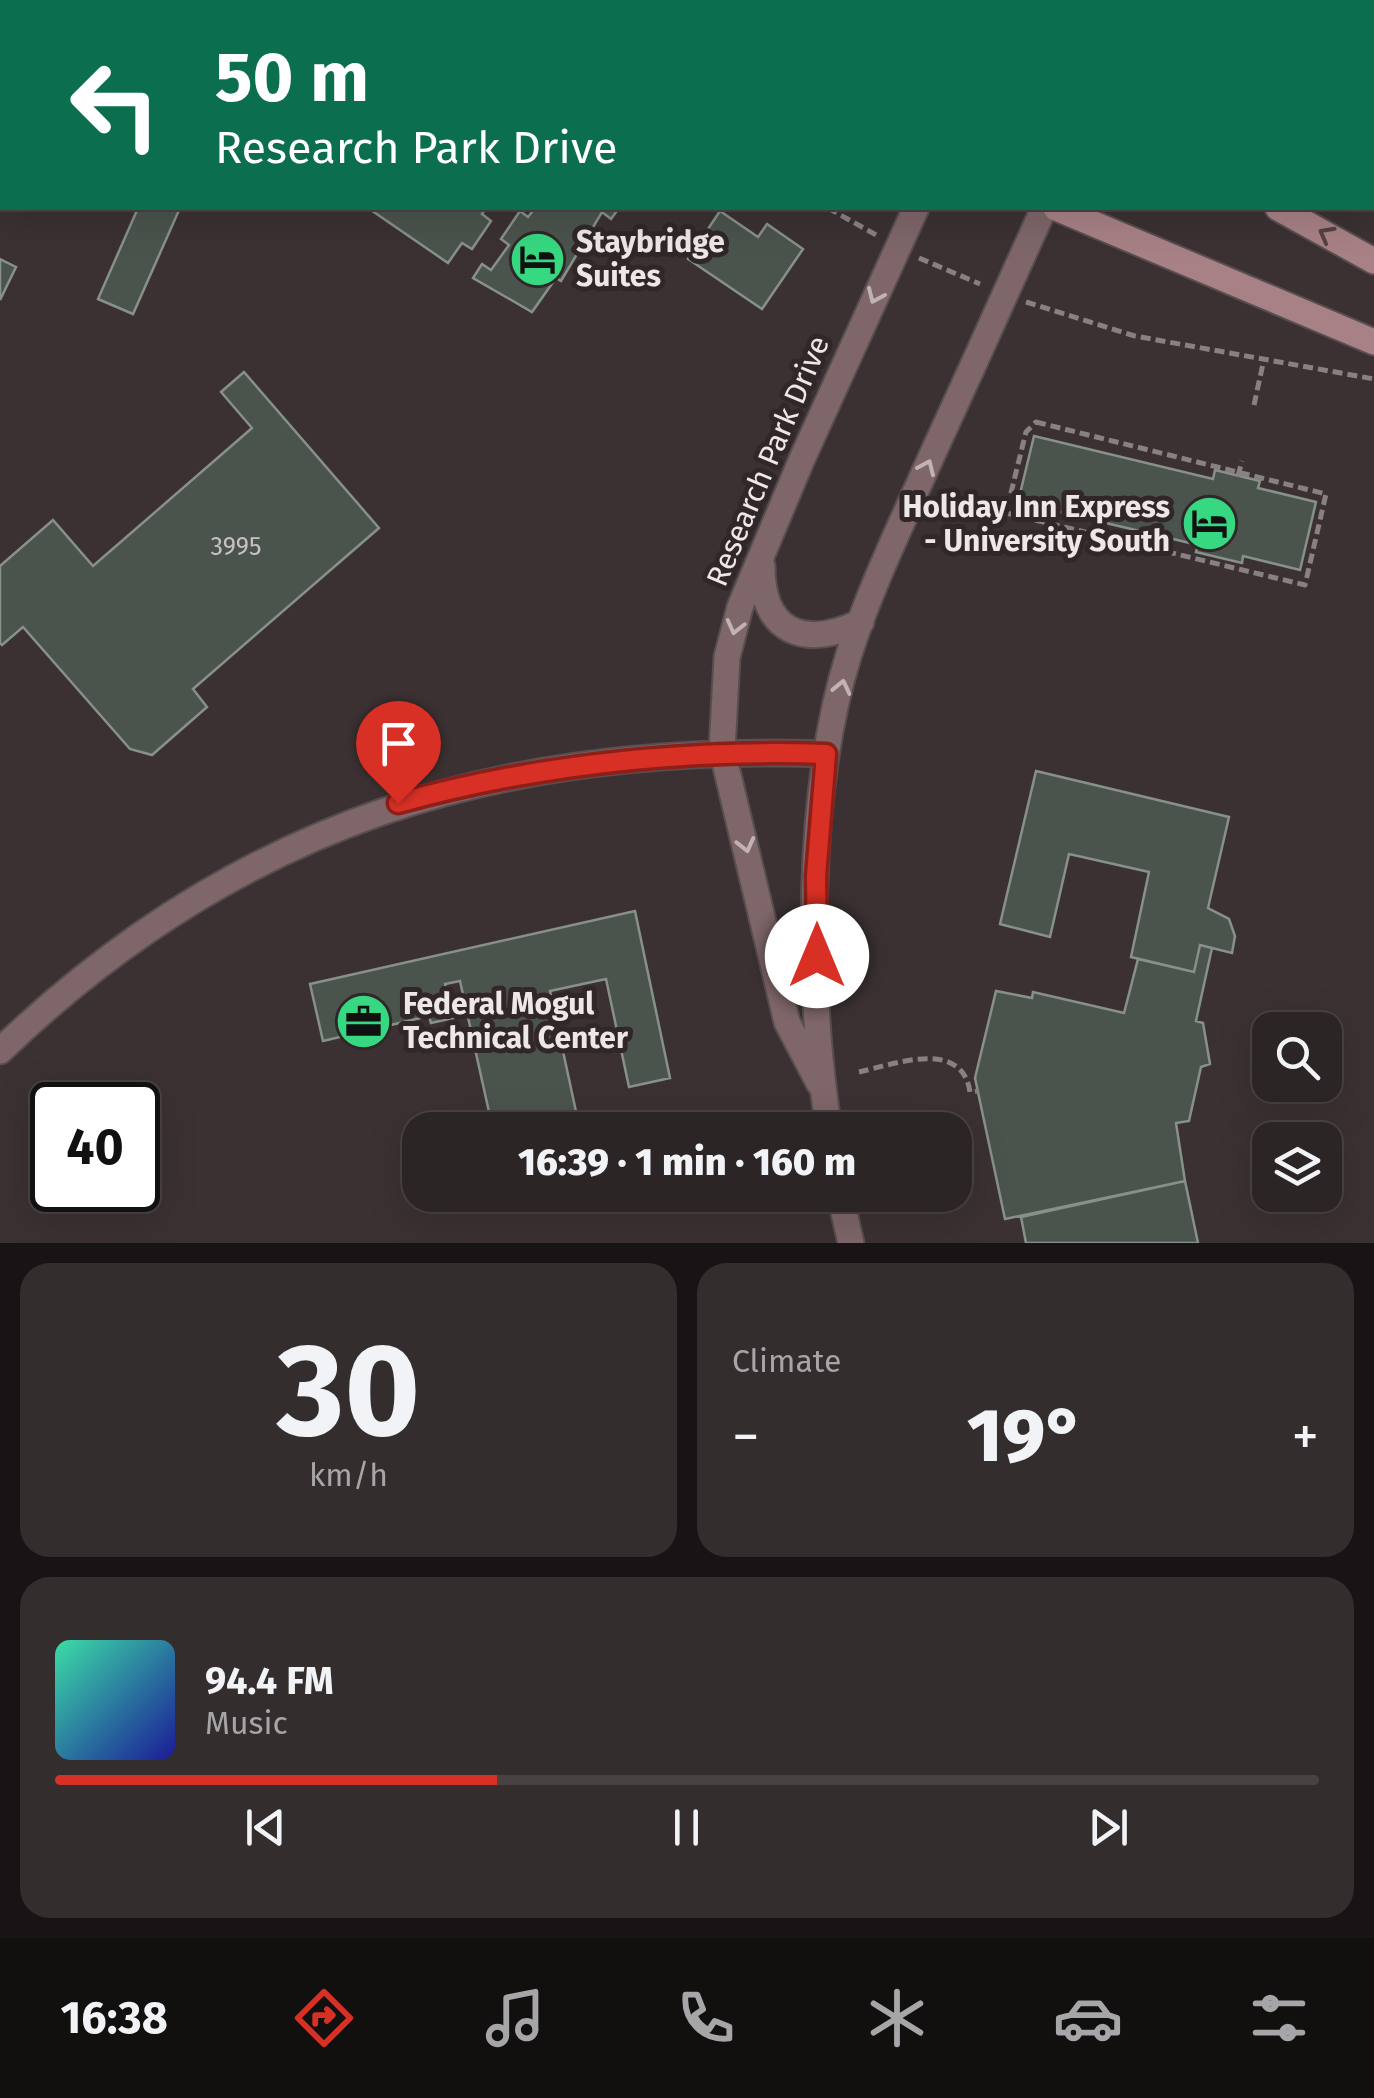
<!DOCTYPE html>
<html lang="en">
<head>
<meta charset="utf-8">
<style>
	:root { --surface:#2c2526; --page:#342d2e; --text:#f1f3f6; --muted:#a6a5a7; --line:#484243; --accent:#d93025 }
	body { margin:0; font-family:"Fira Sans",sans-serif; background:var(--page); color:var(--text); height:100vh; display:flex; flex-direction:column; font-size:38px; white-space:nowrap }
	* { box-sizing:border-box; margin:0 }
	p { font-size:32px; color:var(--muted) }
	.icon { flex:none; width:55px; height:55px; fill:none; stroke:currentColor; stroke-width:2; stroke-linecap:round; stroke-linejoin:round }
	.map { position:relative; height:1243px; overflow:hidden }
	.details { display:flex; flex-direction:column; gap:20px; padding:20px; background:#181415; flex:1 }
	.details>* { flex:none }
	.hud { position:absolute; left:0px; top:0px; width:1375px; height:210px; box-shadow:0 10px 40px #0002,0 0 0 2px var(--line); background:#0b6e4f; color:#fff; overflow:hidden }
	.tools { position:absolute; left:1252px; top:1012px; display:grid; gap:20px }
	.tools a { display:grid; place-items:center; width:90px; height:90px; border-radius:20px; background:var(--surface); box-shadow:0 10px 40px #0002,0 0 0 2px var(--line); font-size:50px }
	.speed { position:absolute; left:30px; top:1082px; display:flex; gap:20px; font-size:50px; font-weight:700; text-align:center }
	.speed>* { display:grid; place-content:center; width:130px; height:130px; border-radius:50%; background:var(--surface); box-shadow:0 10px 40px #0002,0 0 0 2px var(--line); line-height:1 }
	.speed .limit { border:5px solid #111; border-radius:15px; background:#fff; color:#111 }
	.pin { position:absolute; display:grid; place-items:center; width:85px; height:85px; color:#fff; margin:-102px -42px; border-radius:50% 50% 50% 0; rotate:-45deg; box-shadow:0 0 10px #0007 }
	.pin .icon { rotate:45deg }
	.me { position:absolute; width:110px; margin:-55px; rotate:0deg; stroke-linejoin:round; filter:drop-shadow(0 0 8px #0008) }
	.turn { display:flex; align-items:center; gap:35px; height:210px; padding:0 50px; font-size:45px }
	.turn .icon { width:130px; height:130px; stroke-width:2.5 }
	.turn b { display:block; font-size:70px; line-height:85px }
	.big { font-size:75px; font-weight:800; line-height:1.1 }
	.details .card { flex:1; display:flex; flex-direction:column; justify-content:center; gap:15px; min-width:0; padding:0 35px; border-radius:30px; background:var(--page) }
	.details .dial { align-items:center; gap:0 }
	.dial b { font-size:130px; line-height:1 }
	.song { display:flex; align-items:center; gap:30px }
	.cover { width:120px; height:120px; border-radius:15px; background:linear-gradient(135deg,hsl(160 70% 55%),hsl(240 70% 35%)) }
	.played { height:10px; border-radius:5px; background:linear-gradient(90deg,var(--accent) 35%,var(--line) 35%) }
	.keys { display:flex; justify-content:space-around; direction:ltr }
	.heat { display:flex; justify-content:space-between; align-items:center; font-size:55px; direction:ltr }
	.details .tiles { flex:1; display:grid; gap:20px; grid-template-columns:1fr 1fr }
	.card:last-child { grid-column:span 2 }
	.trip { position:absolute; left:402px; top:1112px; width:570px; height:100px; border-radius:30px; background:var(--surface); box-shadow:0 10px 40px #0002,0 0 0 2px var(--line); font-weight:800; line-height:100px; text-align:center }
	.tabs { display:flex; height:160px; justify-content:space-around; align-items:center; background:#120f0f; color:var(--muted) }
	.tabs .icon { width:70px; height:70px }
	.tabs .on { color:var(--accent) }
	.tabs b { font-size:45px; color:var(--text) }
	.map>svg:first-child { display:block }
	.building { fill:#4b534d; stroke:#879089; stroke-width:2.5 }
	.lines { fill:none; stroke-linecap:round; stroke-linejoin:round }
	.tertiary-casing { stroke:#584e4f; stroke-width:29 }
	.secondary-casing { stroke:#584e4f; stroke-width:29 }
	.path { stroke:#898081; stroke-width:5; stroke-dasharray:10 5; stroke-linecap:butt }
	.tertiary { stroke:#7e6669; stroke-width:25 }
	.secondary { stroke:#a78185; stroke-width:25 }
	.oneway { stroke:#544245 }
	.oneway2 { stroke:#c1b3b5 }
	.route-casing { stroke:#8d1f18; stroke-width:25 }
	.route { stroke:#d93025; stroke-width:18 }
	.labels { text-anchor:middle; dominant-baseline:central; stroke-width:10; stroke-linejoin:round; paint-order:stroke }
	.number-label { font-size:25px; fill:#c5c2c1 }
	.poi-label { font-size:30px; font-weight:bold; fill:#eee7e8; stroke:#312729; text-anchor:start }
	.street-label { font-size:30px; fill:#eee7e8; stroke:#312729 }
</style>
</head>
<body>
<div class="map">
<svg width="1374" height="1243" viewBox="0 0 1374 1243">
	<rect width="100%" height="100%" fill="#3b3132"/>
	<path class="building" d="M1222,0h100l-101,2z
		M138,208h42l-47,106 -35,-15z
		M368,208h118l-4,6 9,7 -19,28 -10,-6 -14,20z
		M535,208h84l-8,11 -9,-7 -41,69 -5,-3 -24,34 -59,-34 9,-14 9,6 18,-25 -8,-6 19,-28 8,6z
		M720,211l38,26 9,-13 36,25 -41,60 -74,-50z
		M0,259l16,8 -16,33z
		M244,372l135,156 -186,161 14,18 -55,48 -22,-6 -107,-122 -21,18 -2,-2v-77l53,-46 40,46 159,-138 -31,-36z
		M1034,436l179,43 2,-9 45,11 -2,7 58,14 -16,68 -57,-14 -1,7 -46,-11 2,-7 -180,-43z
		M1036,771l193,46 -21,91 21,11 6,17 -3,17 -32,-8 -6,27 -63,-15 18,-85 -80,-18 -19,83 -50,-13z
		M635,911l35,167 -41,9 -23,-108 -56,12 30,139h-87l-33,-149 -15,3 8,34 -22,5 -2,-7 -106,25 -13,-57z
		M1200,945l12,3 -16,73 7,2 7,41 -9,3 -12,54 -13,2 9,58 -180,38 -30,-141 21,-87 36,7 1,-6 91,21 14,-54 56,13z
		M1185,1181l13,62h-172l-5,-26z"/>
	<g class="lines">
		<defs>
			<path id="tertiary" d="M1011,2l1,-2
				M1136,2l1,-2
				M762,566c0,67 42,83 99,56
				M0,1051c238,-229 501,-308 826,-297
				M819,1083l-32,-61 -65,-272 5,-93 13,-50 62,-148 114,-251
				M829,1130c-22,-140 -23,-340 20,-476 21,-65 51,-127 79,-190 39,-85 78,-171 116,-256
				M840,1195l11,48"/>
			<path id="secondary" d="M621,0l4,2
				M841,0l6,2
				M1056,208l318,134
				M1278,208l96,53"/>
		</defs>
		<use href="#tertiary" class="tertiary-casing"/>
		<use href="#secondary" class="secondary-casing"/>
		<path class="path" d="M548,0l5,2
			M828,208l50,28
			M919,258l61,26
			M1026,302l109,34 239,43
			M1254,405l10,-46
			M1036,422l290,72 -21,91 -299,-72 20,-81z
			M1238,476l4,-15
			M859,1072c36,-8 103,-34 111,20l8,-1"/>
		<use href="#tertiary" class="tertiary"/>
		<use href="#secondary" class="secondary"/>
	</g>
	<defs><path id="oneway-chevron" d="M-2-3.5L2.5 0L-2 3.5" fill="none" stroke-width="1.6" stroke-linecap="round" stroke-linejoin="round" transform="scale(2.5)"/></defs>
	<use class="oneway" href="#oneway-chevron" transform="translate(1326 234) rotate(-151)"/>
	<g class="oneway2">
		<use href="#oneway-chevron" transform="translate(875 296) rotate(114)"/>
		<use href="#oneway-chevron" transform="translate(927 467) rotate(-66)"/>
		<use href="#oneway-chevron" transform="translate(735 627) rotate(104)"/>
		<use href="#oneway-chevron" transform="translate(842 687) rotate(-77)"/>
		<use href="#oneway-chevron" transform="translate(746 845) rotate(76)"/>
	</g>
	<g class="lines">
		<defs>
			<path id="route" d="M398,803c142,-39 282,-54 428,-49l-10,122 1,80"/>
		</defs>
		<use href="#route" class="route-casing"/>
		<use href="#route" class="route"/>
	</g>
	<defs>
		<symbol id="hotel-disc" viewBox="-11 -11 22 22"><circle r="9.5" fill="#36d881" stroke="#312729"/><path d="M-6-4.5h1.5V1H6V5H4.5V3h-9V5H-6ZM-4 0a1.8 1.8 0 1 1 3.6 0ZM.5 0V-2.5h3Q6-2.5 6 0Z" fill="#111"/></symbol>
		<symbol id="office-disc" viewBox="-11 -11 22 22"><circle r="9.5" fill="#36d881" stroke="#312729"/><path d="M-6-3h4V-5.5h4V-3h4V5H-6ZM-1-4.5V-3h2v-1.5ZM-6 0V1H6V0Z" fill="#111"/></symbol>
	</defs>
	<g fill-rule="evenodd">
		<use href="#hotel-disc" x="506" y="228" width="63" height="63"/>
		<use href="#hotel-disc" x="1178" y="492" width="63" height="63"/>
		<use href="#office-disc" x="332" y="990" width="63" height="63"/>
	</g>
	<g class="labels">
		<g class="number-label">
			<text x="236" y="547">3995</text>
		</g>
		<g class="poi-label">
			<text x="576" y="242">Staybridge<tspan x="576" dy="34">Suites</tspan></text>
			<text x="1170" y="507" text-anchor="end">Holiday Inn Express<tspan x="1170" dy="34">- University South</tspan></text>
			<text x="403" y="1004">Federal Mogul<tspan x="403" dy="34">Technical Center</tspan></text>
		</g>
		<g class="street-label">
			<text transform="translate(768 461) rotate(-67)">Research Park Drive</text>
		</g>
	</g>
</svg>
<div class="tools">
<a><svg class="icon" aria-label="search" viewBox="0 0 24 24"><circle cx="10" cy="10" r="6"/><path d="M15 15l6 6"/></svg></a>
<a><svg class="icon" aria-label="layers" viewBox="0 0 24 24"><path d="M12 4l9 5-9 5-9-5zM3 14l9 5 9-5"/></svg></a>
</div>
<div class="speed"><div class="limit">40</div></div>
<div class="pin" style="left:398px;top:803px;background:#d93025"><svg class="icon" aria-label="arrive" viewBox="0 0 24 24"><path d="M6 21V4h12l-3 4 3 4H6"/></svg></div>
<svg class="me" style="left:817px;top:956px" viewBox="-20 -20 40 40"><circle r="19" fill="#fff"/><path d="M0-13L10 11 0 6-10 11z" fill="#d93025"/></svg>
<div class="trip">16:39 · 1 min · 160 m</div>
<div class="hud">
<div class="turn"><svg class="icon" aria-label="left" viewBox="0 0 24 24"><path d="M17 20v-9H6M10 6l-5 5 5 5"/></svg><div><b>50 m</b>Research Park Drive</div></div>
</div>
</div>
<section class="details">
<div class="tiles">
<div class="card dial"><b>30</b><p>km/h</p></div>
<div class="card"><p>Climate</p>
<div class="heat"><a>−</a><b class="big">19°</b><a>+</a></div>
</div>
<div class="card">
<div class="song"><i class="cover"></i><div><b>94.4 FM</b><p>Music</p></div></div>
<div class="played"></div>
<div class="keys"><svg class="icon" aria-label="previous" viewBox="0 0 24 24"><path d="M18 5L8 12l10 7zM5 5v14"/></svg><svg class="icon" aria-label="pause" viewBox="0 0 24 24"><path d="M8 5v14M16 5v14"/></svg><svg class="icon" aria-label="next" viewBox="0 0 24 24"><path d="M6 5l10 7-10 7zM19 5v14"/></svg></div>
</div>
</div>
</section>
<nav class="tabs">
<b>16:38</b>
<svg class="icon on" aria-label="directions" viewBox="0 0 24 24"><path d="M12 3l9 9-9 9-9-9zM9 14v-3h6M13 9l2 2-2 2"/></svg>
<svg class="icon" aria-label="music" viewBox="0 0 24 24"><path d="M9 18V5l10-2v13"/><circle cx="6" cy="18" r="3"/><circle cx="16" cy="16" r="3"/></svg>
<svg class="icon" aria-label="phone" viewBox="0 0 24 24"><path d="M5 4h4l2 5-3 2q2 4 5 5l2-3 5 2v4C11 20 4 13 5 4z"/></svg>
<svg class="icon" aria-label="climate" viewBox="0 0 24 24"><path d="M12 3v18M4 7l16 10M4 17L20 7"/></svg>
<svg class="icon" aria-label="car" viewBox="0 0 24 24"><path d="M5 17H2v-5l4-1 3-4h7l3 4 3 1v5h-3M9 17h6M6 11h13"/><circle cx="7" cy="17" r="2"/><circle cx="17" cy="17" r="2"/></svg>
<svg class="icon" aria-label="filters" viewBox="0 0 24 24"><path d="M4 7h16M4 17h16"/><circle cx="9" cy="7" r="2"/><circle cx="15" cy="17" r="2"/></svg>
</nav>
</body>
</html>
